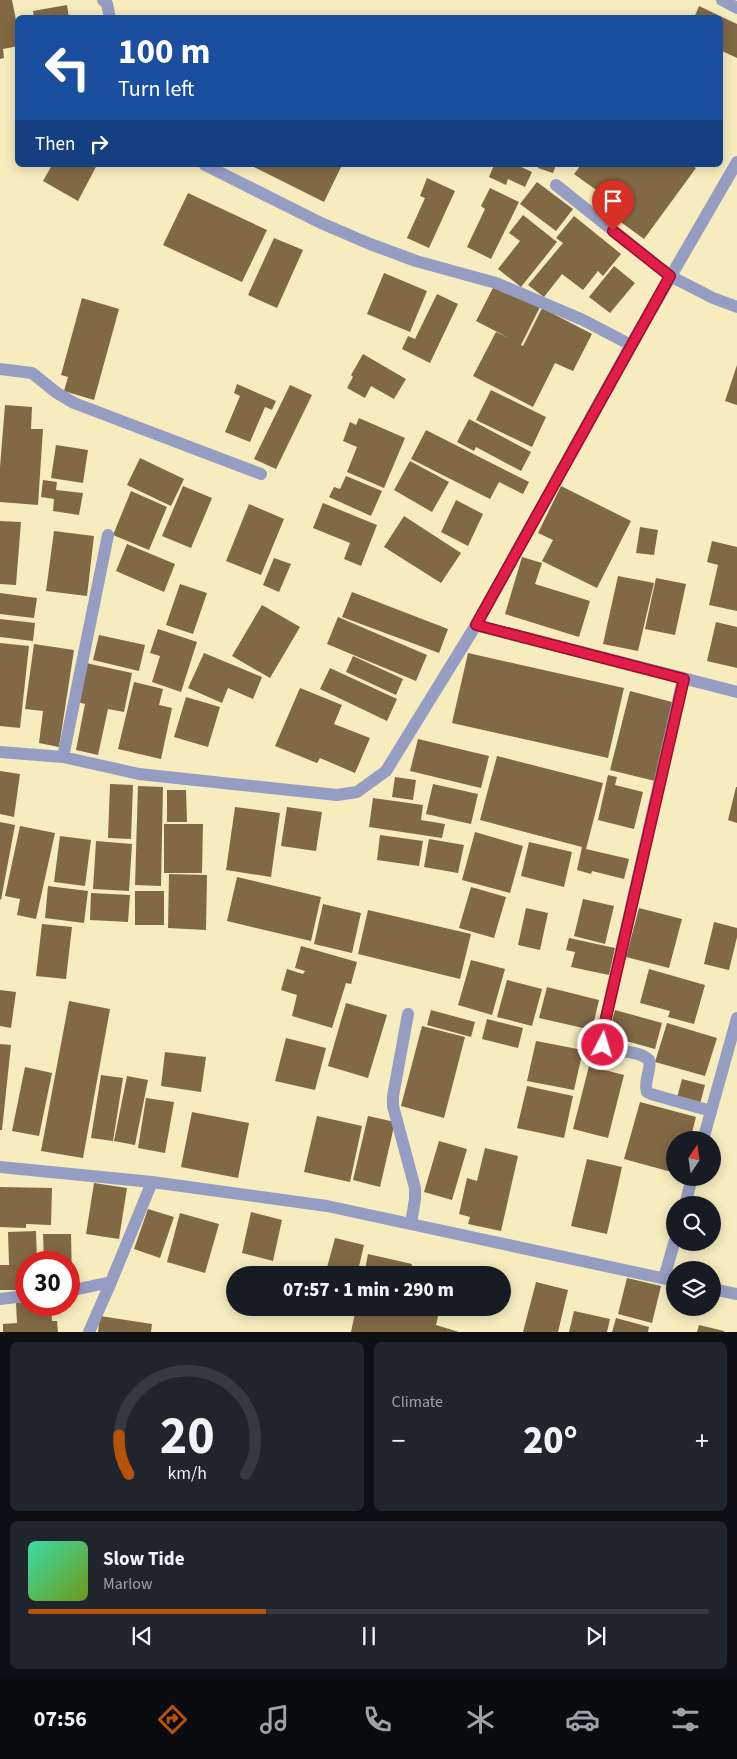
<!DOCTYPE html>
<html lang="en">
<head>
<meta charset="utf-8">
<style>
	:root { --surface:#171b24; --page:#20242c; --text:#f1f3f6; --muted:#9ea1a6; --line:#363941; --accent:#b45309 }
	body { margin:0; font-family:"Source Sans 3",sans-serif; background:var(--page); color:var(--text); height:100vh; display:flex; flex-direction:column; font-size:19px; white-space:nowrap }
	* { box-sizing:border-box; margin:0 }
	p { font-size:16px; color:var(--muted) }
	.icon { flex:none; width:28px; height:28px; fill:none; stroke:currentColor; stroke-width:2; stroke-linecap:round; stroke-linejoin:round }
	.map { position:relative; height:1332px; overflow:hidden }
	.drawer { display:flex; flex-direction:column; gap:10px; padding:10px; background:#0d0f14; flex:1 }
	.drawer>* { flex:none }
	.guide { position:absolute; left:15px; top:15px; width:708px; height:152px; border-radius:8px; box-shadow:0 2px 12px #0003; background:#1a4fa0; color:#fff; overflow:hidden }
	.needle { width:32px; rotate:13deg }
	.controls { position:absolute; left:666px; top:1131px; display:grid; gap:10px }
	.controls a { display:grid; place-items:center; width:55px; height:55px; border-radius:50%; background:var(--surface); box-shadow:0 2px 12px #0003; font-size:25px }
	.speed { position:absolute; left:15px; top:1251px; display:flex; gap:10px; font-size:25px; font-weight:700; text-align:center }
	.speed>* { display:grid; place-content:center; width:65px; height:65px; border-radius:50%; background:var(--surface); box-shadow:0 2px 12px #0003; line-height:1 }
	.speed .limit { border:8px solid #d22; background:#fff; color:#111 }
	.pin { position:absolute; display:grid; place-items:center; width:42px; height:42px; color:#fff; margin:-51px -21px; border-radius:50% 50% 50% 0; rotate:-45deg; box-shadow:0 0 5px #0007 }
	.pin .icon { rotate:45deg }
	.me { position:absolute; width:55px; margin:-28px; rotate:5deg; stroke-linejoin:round; filter:drop-shadow(0 0 4px #0008) }
	.turn { display:flex; align-items:center; gap:18px; height:105px; padding:0 20px; font-size:22px }
	.turn .icon { width:65px; height:65px; stroke-width:2.5 }
	.turn b { display:block; font-size:35px; line-height:42px }
	.then { display:flex; align-items:center; height:48px; padding:0 20px; background:#0003; gap:10px; font-size:19px }
	.big { font-size:38px; font-weight:800; line-height:1.1 }
	.drawer .tile { flex:1; display:flex; flex-direction:column; justify-content:center; gap:8px; min-width:0; padding:0 18px; border-radius:8px; background:var(--page) }
	.drawer .dial { align-items:center; gap:0 }
	.dial svg { height:130px; overflow:visible; fill:none; stroke:var(--line); stroke-width:7; stroke-linecap:round; text-anchor:middle }
	.dial text { fill:var(--text); stroke:none }
	.song { display:flex; align-items:center; gap:15px }
	.cover { width:60px; height:60px; border-radius:8px; background:linear-gradient(135deg,hsl(160 70% 55%),hsl(80 70% 35%)) }
	.played { height:5px; border-radius:2px; background:linear-gradient(90deg,var(--accent) 35%,var(--line) 35%) }
	.keys { display:flex; justify-content:space-around; direction:ltr }
	.heat { display:flex; justify-content:space-between; align-items:center; font-size:28px; direction:ltr }
	.drawer .tiles { flex:1; display:grid; gap:10px; grid-template-columns:1fr 1fr }
	.tile:last-child { grid-column:span 2 }
	.trip { position:absolute; left:226px; top:1266px; width:285px; height:50px; border-radius:25px; background:var(--surface); box-shadow:0 2px 12px #0003; font-weight:800; line-height:50px; text-align:center }
	.menu { display:flex; height:80px; justify-content:space-around; align-items:center; background:#090b0e; color:var(--muted) }
	.menu .icon { width:35px; height:35px }
	.menu .active { color:var(--accent) }
	.menu b { font-size:22px; color:var(--text) }
	.map>svg:first-child { display:block }
	.building { fill:#826945 }
	.lines { fill:none; stroke-linecap:round; stroke-linejoin:round }
	.street { stroke:#969dc3; stroke-width:12 }
	.route-casing { stroke:#92132f; stroke-width:12 }
	.route { stroke:#e11d48; stroke-width:9 }
</style>
</head>
<body>
<div class="map">
<svg width="737" height="1332" viewBox="0 0 737 1332">
	<rect width="100%" height="100%" fill="#f6ecbe"/>
	<path class="building" d="M0,0h12l6,30v16l-15,3 1,9 -4,1z
		M67,5l2,13h-35l-1,-7z
		M699,6l38,18v34l-17,-8v-32h-26z
		M52,165h45l-19,36 -35,-20z
		M250,165h92l-18,37z
		M494,165h23l15,7 -7,15 -17,-8 -2,6 -17,-8z
		M539,165h17l-3,8 -15,-5z
		M581,165h111l4,3 -52,71 -52,-38 7,-9 -25,-18z
		M427,178l28,13 -26,57 -22,-10 18,-40 -5,-2z
		M537,182l36,27 -17,22 -36,-27z
		M490,188l29,14 -28,57 -24,-12 18,-38 -4,-3z
		M188,193l79,37 -25,52 -79,-37z
		M523,215l34,27 -36,45 -23,-18 22,-28 -11,-8z
		M574,216l47,38 -18,22 -5,-5 -15,19 -21,-16 -18,23 -16,-12 35,-42 -7,-5z
		M274,238l29,12 -26,58 -29,-13z
		M614,266l21,17 -25,30 -21,-16z
		M384,273l43,18 -17,41 -43,-18z
		M495,284l45,23 -19,38 2,1 19,-38 50,26 -19,37 -18,-8 -22,44 -60,-31 23,-44 11,5 -31,-16z
		M437,294l21,10 -28,59 -28,-14 6,-13 7,3z
		M82,298l37,11 -25,91 -30,-9 4,-14 -7,-2z
		M363,354l43,25 -12,20 -23,-13 -6,12 -18,-10 6,-11 -2,-2z
		M737,365v40l-12,-4z
		M237,384l39,17 -4,9 -7,-3 -15,35 -25,-10 15,-36 -6,-3z
		M290,385l22,10 -36,74 -22,-10z
		M491,390l55,27 -14,30 -56,-27z
		M5,405l27,2 -1,22h12l-5,76 -38,-3v-35z
		M359,418l46,20 -21,50 -37,-16 10,-25 -14,-6 7,-19 6,3z
		M469,419l62,33 -10,19 -45,-24 -2,4 -17,-9z
		M426,430l103,52 -6,12 -24,-12 -9,17 -79,-40z
		M56,445l32,5 -5,33 -32,-5z
		M140,458l44,21 -13,27 -44,-21z
		M410,461l39,21 -17,30 -38,-22z
		M346,476l36,15 -11,25 -42,-19 5,-10 6,2z
		M43,480l14,2 -1,8 27,3 -4,22 -26,-4 1,-12 -13,-2z
		M183,486l29,12 -21,50 -29,-12z
		M561,486l70,35 -34,67 -55,-27 11,-21 -15,-7z
		M131,491l36,16 -18,43 -36,-15z
		M456,500l27,14 -15,32 -27,-14z
		M323,503l54,22 -16,41 -17,-7 6,-16 -37,-15z
		M249,504l35,15 -23,56 -35,-14z
		M404,516l57,37 -20,30 -57,-36z
		M0,521l21,1 -5,63 -16,-1z
		M640,527l18,3 -4,25 -18,-2z
		M54,531l40,5 -7,60 -41,-5z
		M712,541l25,6v64l-28,-6 9,-40 -11,-3z
		M127,544l48,20 -11,28 -48,-21z
		M522,557l20,6 -7,21 55,17 -11,36 -74,-23z
		M274,558l17,6 -12,28 -16,-7z
		M618,576l36,7 -16,68 -35,-7z
		M656,578l30,6 -11,51 -30,-6z
		M180,584l27,9 -14,41 -27,-9z
		M352,592l96,37 -9,24 -97,-36z
		M0,593l37,5 -3,20 -34,-4z
		M262,605l38,22 -30,51 -38,-22z
		M338,617l89,38 -11,26 -89,-37z
		M0,619l35,4 -2,18 -33,-4z
		M716,622l21,5v41l-30,-7z
		M158,629l39,13 -16,50 -29,-10 8,-26 -10,-3z
		M99,635l46,10 -6,26 -46,-11z
		M0,643l29,3 -9,82 -20,-2z
		M34,644l40,6 -15,97 -20,-4 4,-32 -18,-2z
		M204,653l58,24 -9,22 -25,-11 -6,15 -34,-15z
		M468,653l156,35 -16,70 -156,-35z
		M353,656l50,23 -7,16 -50,-23z
		M86,663l46,10 -8,39 -16,-3 -10,46 -22,-5 9,-46 -7,-2z
		M330,668l67,31 -10,22 -67,-32z
		M134,682l29,7 -4,16 13,3 -11,51 -43,-10z
		M300,688l42,17 -8,19 36,14 -15,35 -35,-15 -3,5 -42,-17z
		M630,691l46,12 -21,78 -45,-11z
		M186,697l34,10 -12,40 -34,-10z
		M418,739l71,17 -8,32 -71,-17z
		M497,756l106,27 -17,66 43,10 -5,20 -32,-8 -1,3 -14,-4 5,-23 -102,-27z
		M0,771l20,3 -6,43 -14,-3z
		M608,775l9,2 -2,8 28,7 -9,37 -36,-9z
		M395,777l21,3 -3,20 -21,-3z
		M110,784l23,1 -2,54 -23,-1z
		M433,784l45,10 -7,30 -45,-10z
		M138,786l25,1 -2,99 -26,-1z
		M736,787h1v36l-9,-3z
		M167,790h19l1,32h-20z
		M373,798l50,7 -2,15 24,4 -3,14 -73,-11z
		M235,807l45,6 -9,64 -45,-7z
		M287,807l35,5 -6,39 -35,-5z
		M0,822l15,3 -14,75 -1,-1z
		M164,824h39l-1,49h-38z
		M20,826l35,7 -19,86 -19,-4 3,-16 -15,-3z
		M475,832l48,14 -13,47 -48,-13z
		M380,835l43,6 -4,25 -42,-6z
		M60,836l31,4 -6,46 -31,-4z
		M429,839l35,6 -6,28 -34,-6z
		M96,841l36,3 -3,47 -36,-2z
		M529,842l43,10 -8,35 -43,-11z
		M169,874l38,1 -1,55 -38,-2z
		M237,877l84,20 -10,44 -84,-20z
		M48,886l40,5 -4,32 -39,-5z
		M471,887l35,10 -12,41 -35,-10z
		M135,891h29v34h-29z
		M91,893l39,2 -2,27 -38,-2z
		M583,899l31,7 -9,38 -31,-8z
		M323,904l38,9 -9,40 -38,-9z
		M526,908l22,5 -8,37 -22,-5z
		M639,908l43,11 -13,49 -43,-11z
		M368,910l103,24 -11,45 -102,-25z
		M714,922l23,6v9l-8,33 -25,-6z
		M42,924l30,3 -6,52 -30,-3z
		M569,938l46,10 -6,27 -38,-8 4,-15 -9,-2z
		M301,946l56,16 -6,22 -5,-1 -14,45 -40,-12 5,-21 -16,-5 6,-21 16,5 2,-3 -10,-3z
		M471,960l34,9 -13,46 -34,-10z
		M649,969l56,16 -11,39 -26,-7 2,-6 -30,-8z
		M507,980l35,9 -10,37 -35,-9z
		M547,987l52,13 -7,30 -53,-12z
		M0,990l16,2 -5,36 -11,-2z
		M69,1001l41,8 -27,149 -42,-7z
		M346,1003l41,12 -19,63 -40,-12z
		M431,1010l44,12 -4,15 -44,-12z
		M615,1010l47,13 -7,26 -47,-13z
		M487,1019l36,9 -5,20 -36,-9z
		M667,1023l50,15 -12,38 -50,-14z
		M422,1026l43,11 -21,81 -43,-12z
		M286,1038l40,10 -11,42 -40,-9z
		M536,1041l47,9 -9,40 -47,-9z
		M0,1044l11,1 -9,85h-2z
		M165,1052l41,5 -5,35 -40,-6z
		M589,1066l35,9 -16,63 -35,-9z
		M25,1067l27,6 -13,63 -27,-5z
		M101,1075l22,3 -10,63 -22,-3z
		M127,1076l21,4 -13,65 -21,-4z
		M682,1079l23,6 -5,19 -23,-6z
		M527,1086l46,10 -9,42 -47,-10z
		M146,1098l28,4 -9,51 -27,-5z
		M640,1102l56,15 -6,23h-15v33l-51,-14z
		M192,1112l57,11 -11,55 -57,-11z
		M317,1116l45,10 -12,56 -46,-10z
		M368,1116l27,6 -15,65 -27,-7z
		M439,1141l28,8 -15,51 -28,-8z
		M485,1148l33,8 -17,75 -33,-7 2,-7 -11,-3 8,-36 10,3z
		M587,1159l35,8 -15,67 -36,-8z
		M94,1183l33,5 -8,51 -33,-5z
		M0,1187l52,1 -1,37 -25,-1v4l-26,-1z
		M148,1209l26,8 -14,41 -26,-9z
		M251,1212l31,8 -9,41 -31,-8z
		M180,1213l39,11 -14,49 -38,-11z
		M36,1231l1,31h-11v28h-26v-25h9l-1,-33z
		M43,1234h28l1,47h-3v-19h-25z
		M335,1238l29,7 -7,30h-32z
		M368,1254l44,10 -1,4 30,7h-77z
		M627,1278l34,8 -9,37 -34,-9z
		M536,1282l32,8 -10,42h-35z
		M26,1302v3h25l1,16h5l1,11h-55v-8l14,-1 -1,-20z
		M356,1308h84l-4,17 23,7h-108z
		M574,1311l36,8 -3,13h-38z
		M100,1316l52,8 -1,8h-53z
		M616,1318l33,9 -1,5h-36z
		M699,1325l25,6v1h-27z"/>
	<g class="lines">
		<path class="street" d="M103,0l4,4 3,14
			M722,0l15,8
			M205,165l116,58 49,21 46,17 80,22 87,37 48,25
			M556,185l114,91 43,22 24,9
			M0,369l32,4 25,20 17,10 187,71
			M476,625l261,67
			M683,679l-82,360 2,6c14,9 34,4 46,15 3,11 -6,20 -2,32l4,2 60,17
			M0,752l63,5 76,17 198,21 20,-3 29,-21 90,-146 155,-280 106,-183
			M63,757l45,-222
			M408,1014l-15,82v10l22,82v11l-4,25
			M703,1140l34,-122
			M0,1167l152,15 175,24 348,75
			M685,1205l7,-27
			M664,1278l11,-38
			M712,1289l25,5
			M69,1291l42,-9
			M0,1299l26,-3
			M89,1332l22,-50 41,-100"/>
	</g>
	<g class="lines">
		<defs>
			<path id="route" d="M603,1045l-1,-6 1,-8 81,-352 -208,-54 194,-349 -57,-45"/>
		</defs>
		<use href="#route" class="route-casing"/>
		<use href="#route" class="route"/>
	</g>
</svg>
<div class="controls">
<a><svg class="needle" viewBox="-14 -14 28 28"><path d="M0-13l5 13h-10z" fill="#e53935"/><path d="M0 13l5-13h-10z" fill="#9ea1a6"/></svg></a>
<a><svg class="icon" aria-label="search" viewBox="0 0 24 24"><circle cx="10" cy="10" r="6"/><path d="M15 15l6 6"/></svg></a>
<a><svg class="icon" aria-label="layers" viewBox="0 0 24 24"><path d="M12 4l9 5-9 5-9-5zM3 14l9 5 9-5"/></svg></a>
</div>
<div class="speed"><div class="limit">30</div></div>
<div class="pin" style="left:613px;top:231px;background:#d93025"><svg class="icon" aria-label="arrive" viewBox="0 0 24 24"><path d="M6 21V4h12l-3 4 3 4H6"/></svg></div>
<svg class="me" style="left:603px;top:1045px" viewBox="-20 -20 40 40"><circle r="17" fill="#e11d48" stroke="#fff" stroke-width="3"/><path d="M0-11L8 9 0 5-8 9z" fill="#fff"/></svg>
<div class="trip">07:57 · 1 min · 290 m</div>
<div class="guide">
<div class="turn"><svg class="icon" aria-label="left" viewBox="0 0 24 24"><path d="M17 20v-9H6M10 6l-5 5 5 5"/></svg><div><b>100 m</b>Turn left</div></div>
<div class="then">Then<svg class="icon" aria-label="right" viewBox="0 0 24 24"><path d="M7 20v-9h11M14 6l5 5-5 5"/></svg></div>
</div>
</div>
<section class="drawer">
<div class="tiles">
<div class="tile dial"><svg viewBox="0 0 100 80">
<path d="M14 69A42 42 0 1 1 86 69"/>
<path d="M14 69A42 42 0 0 1 8 45" stroke="#b45309"/>
<text x="50" y="56" font-size="32" font-weight="700">20</text>
<text x="50" y="72" font-size="11">km/h</text>
</svg></div>
<div class="tile"><p>Climate</p>
<div class="heat"><a>−</a><b class="big">20°</b><a>+</a></div>
</div>
<div class="tile">
<div class="song"><i class="cover"></i><div><b>Slow Tide</b><p>Marlow</p></div></div>
<div class="played"></div>
<div class="keys"><svg class="icon" aria-label="previous" viewBox="0 0 24 24"><path d="M18 5L8 12l10 7zM5 5v14"/></svg><svg class="icon" aria-label="pause" viewBox="0 0 24 24"><path d="M8 5v14M16 5v14"/></svg><svg class="icon" aria-label="next" viewBox="0 0 24 24"><path d="M6 5l10 7-10 7zM19 5v14"/></svg></div>
</div>
</div>
</section>
<nav class="menu">
<b>07:56</b>
<svg class="icon active" aria-label="directions" viewBox="0 0 24 24"><path d="M12 3l9 9-9 9-9-9zM9 14v-3h6M13 9l2 2-2 2"/></svg>
<svg class="icon" aria-label="music" viewBox="0 0 24 24"><path d="M9 18V5l10-2v13"/><circle cx="6" cy="18" r="3"/><circle cx="16" cy="16" r="3"/></svg>
<svg class="icon" aria-label="phone" viewBox="0 0 24 24"><path d="M5 4h4l2 5-3 2q2 4 5 5l2-3 5 2v4C11 20 4 13 5 4z"/></svg>
<svg class="icon" aria-label="climate" viewBox="0 0 24 24"><path d="M12 3v18M4 7l16 10M4 17L20 7"/></svg>
<svg class="icon" aria-label="car" viewBox="0 0 24 24"><path d="M5 17H2v-5l4-1 3-4h7l3 4 3 1v5h-3M9 17h6M6 11h13"/><circle cx="7" cy="17" r="2"/><circle cx="17" cy="17" r="2"/></svg>
<svg class="icon" aria-label="filters" viewBox="0 0 24 24"><path d="M4 7h16M4 17h16"/><circle cx="9" cy="7" r="2"/><circle cx="15" cy="17" r="2"/></svg>
</nav>
</body>
</html>
